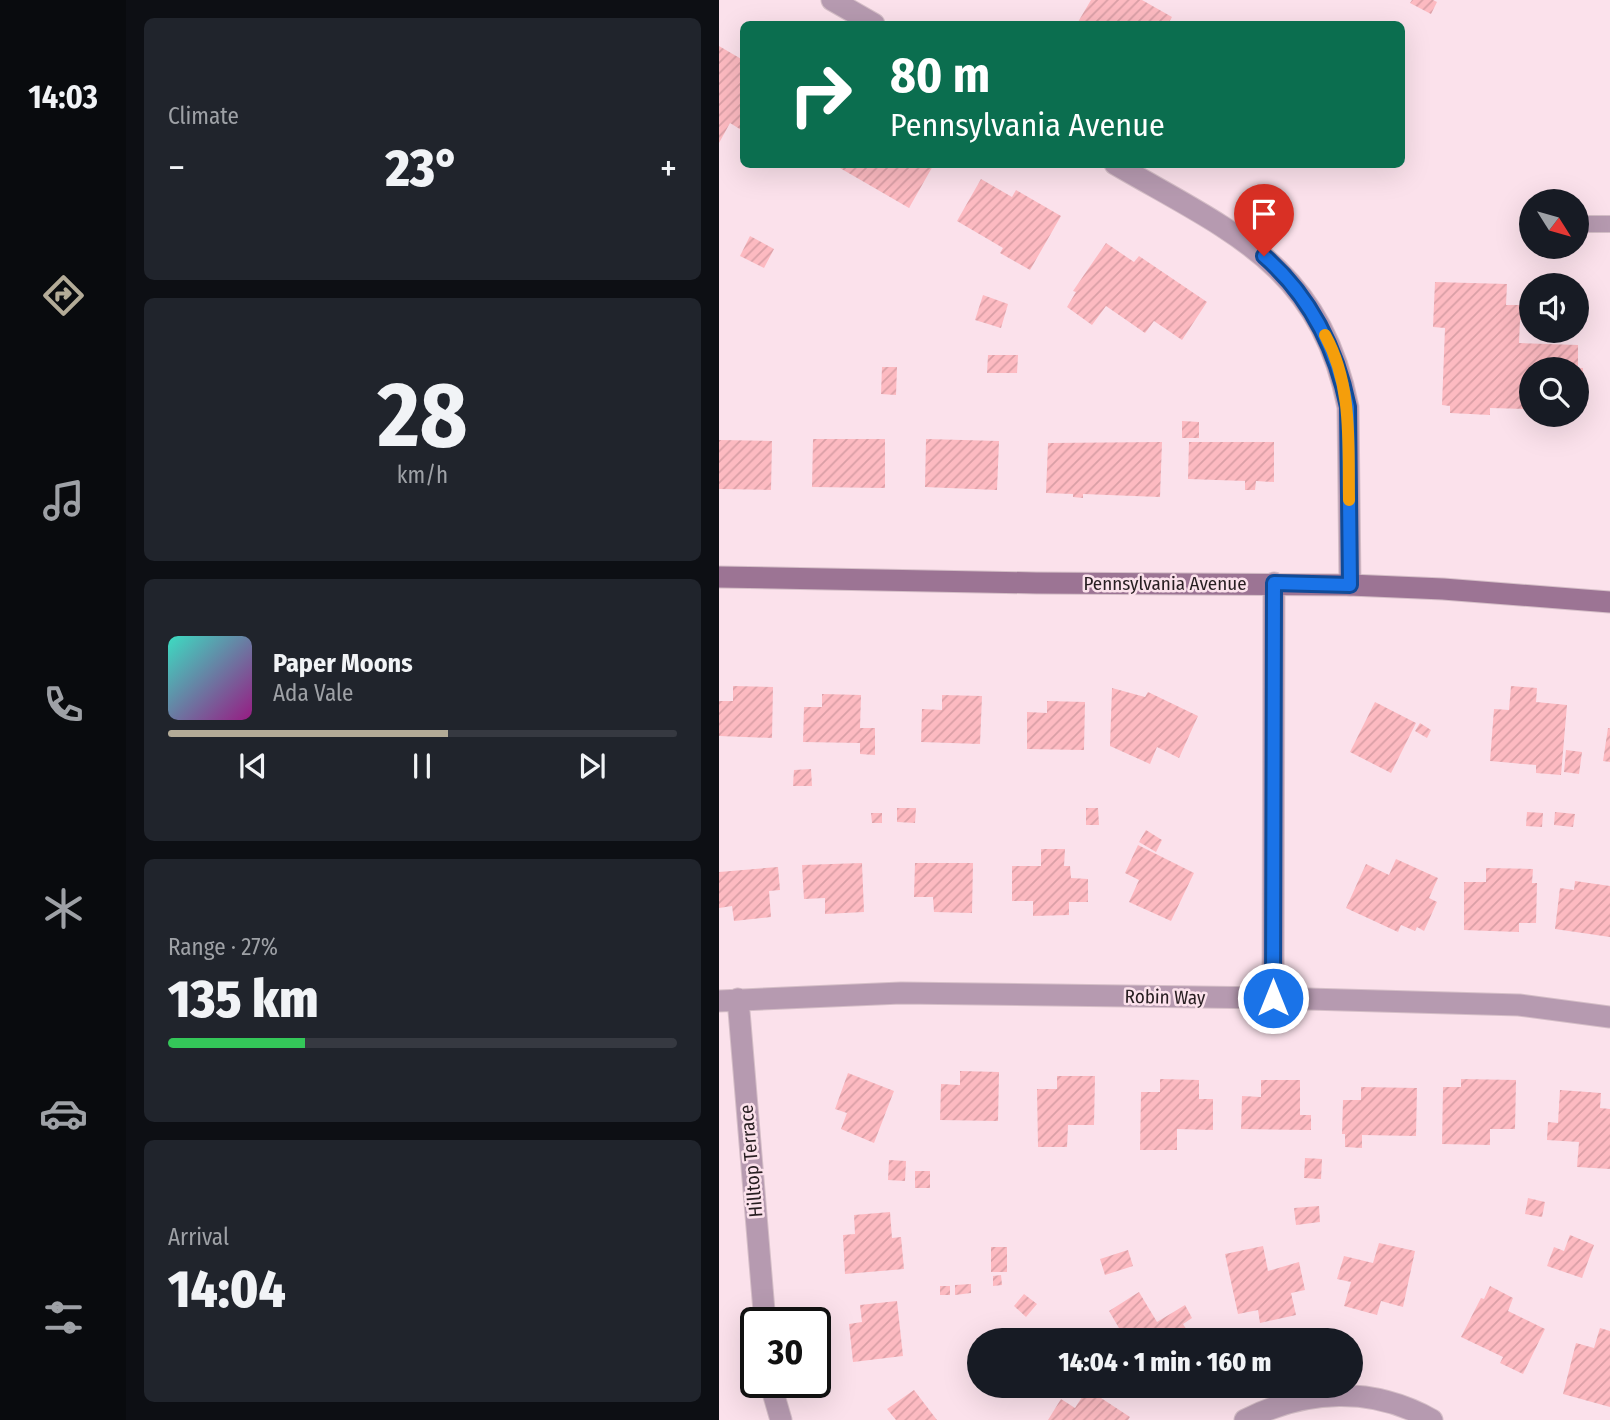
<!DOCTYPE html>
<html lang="en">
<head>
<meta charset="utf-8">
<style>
	:root { --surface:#171b24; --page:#20242c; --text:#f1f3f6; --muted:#9ea1a6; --line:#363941; --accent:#b3ab97 }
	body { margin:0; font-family:"Fira Sans Condensed",sans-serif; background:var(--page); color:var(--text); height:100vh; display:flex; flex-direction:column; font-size:26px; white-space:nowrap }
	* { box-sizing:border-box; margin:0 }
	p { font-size:23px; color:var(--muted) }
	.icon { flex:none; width:38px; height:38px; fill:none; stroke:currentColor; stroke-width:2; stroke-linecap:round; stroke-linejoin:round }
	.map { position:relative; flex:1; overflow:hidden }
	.drawer { display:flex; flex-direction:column; gap:18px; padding:18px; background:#0d0f14; width:593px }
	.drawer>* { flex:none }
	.top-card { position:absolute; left:21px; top:21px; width:665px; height:147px; border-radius:10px; box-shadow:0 7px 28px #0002; background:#0b6e4f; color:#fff; overflow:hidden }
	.needle { width:46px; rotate:127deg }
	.buttons { position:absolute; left:800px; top:189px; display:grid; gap:14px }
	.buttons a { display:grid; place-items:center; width:70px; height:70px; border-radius:50%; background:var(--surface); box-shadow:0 7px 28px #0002; font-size:35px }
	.speed { position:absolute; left:21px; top:1307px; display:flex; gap:14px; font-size:35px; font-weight:700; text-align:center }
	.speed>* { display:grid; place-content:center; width:91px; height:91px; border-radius:50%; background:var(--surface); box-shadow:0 7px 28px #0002; line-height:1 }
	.speed .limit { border:4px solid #111; border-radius:10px; background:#fff; color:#111 }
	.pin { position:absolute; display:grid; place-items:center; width:60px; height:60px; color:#fff; margin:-72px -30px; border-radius:50% 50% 50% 0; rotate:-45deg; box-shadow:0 0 7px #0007 }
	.pin .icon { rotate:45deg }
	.me { position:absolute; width:77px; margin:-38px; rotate:0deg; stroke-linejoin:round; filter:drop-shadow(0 0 5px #0008) }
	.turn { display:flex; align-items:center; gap:24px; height:147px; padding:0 35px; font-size:32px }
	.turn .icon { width:91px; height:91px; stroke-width:2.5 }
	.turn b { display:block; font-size:49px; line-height:60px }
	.big { font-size:52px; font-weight:800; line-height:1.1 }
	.drawer .tile { flex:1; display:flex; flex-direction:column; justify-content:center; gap:10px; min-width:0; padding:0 24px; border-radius:10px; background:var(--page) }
	.drawer .dial { align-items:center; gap:0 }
	.dial b { font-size:91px; line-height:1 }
	.song { display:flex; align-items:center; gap:21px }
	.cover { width:84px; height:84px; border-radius:10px; background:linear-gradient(135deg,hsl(170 70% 55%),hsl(310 70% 35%)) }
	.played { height:7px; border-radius:4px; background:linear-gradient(90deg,var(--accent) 55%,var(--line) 55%) }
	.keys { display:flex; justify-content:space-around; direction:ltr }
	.heat { display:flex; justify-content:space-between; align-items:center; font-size:38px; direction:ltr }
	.charge { height:10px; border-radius:5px; background:linear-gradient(90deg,#34c759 27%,var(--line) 0) }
	.trip { position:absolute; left:248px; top:1328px; width:396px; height:70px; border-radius:35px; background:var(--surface); box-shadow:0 7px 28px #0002; font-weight:800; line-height:70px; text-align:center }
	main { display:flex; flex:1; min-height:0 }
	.tabs { display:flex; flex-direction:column; width:126px; justify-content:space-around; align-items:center; background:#090b0e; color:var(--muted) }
	.tabs .icon { width:49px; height:49px }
	.tabs .active { color:var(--accent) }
	.tabs b { font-size:32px; color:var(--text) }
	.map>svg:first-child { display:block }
	.building { fill:url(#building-hatch) }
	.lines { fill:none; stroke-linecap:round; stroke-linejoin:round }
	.lane-casing { stroke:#d5bec7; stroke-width:18 }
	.street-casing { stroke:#d5bec7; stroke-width:23 }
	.secondary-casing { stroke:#d5bec7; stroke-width:23 }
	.lane { stroke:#b69ab0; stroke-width:16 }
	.street { stroke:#b69ab0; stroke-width:21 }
	.secondary { stroke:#9c7494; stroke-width:21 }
	.route-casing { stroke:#114b97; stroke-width:18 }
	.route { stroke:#1a73e8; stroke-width:12 }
	.slow { stroke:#f59e0b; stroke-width:12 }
	.labels { text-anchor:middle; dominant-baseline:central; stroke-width:5; stroke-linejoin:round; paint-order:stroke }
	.street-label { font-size:19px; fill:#271e21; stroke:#fbe1eb }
</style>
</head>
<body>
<main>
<nav class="tabs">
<b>14:03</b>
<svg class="icon active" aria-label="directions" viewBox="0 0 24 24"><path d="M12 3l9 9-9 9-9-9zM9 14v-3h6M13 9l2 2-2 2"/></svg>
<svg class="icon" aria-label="music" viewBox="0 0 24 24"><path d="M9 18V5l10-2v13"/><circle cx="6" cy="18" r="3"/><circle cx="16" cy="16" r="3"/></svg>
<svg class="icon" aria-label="phone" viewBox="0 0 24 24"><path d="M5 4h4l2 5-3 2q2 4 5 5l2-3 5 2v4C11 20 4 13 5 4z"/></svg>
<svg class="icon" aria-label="climate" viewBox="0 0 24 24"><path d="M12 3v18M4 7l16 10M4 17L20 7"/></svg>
<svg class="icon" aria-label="car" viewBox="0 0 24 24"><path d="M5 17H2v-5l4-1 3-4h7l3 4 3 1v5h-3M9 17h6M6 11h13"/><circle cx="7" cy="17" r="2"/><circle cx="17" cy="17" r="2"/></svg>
<svg class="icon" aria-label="filters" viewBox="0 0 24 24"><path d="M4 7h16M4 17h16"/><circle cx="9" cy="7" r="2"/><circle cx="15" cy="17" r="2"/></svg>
</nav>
<section class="drawer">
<div class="tile"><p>Climate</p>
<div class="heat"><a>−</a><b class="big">23°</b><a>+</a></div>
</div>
<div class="tile dial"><b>28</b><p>km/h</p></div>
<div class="tile">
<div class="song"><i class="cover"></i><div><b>Paper Moons</b><p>Ada Vale</p></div></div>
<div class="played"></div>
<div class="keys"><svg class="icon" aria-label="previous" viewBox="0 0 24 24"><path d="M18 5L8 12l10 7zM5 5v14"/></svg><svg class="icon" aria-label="pause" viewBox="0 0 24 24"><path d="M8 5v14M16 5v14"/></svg><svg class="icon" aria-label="next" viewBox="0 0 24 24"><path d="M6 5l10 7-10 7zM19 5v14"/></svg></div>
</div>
<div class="tile"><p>Range · 27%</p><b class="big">135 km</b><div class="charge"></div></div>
<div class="tile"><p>Arrival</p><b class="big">14:04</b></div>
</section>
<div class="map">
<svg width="891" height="1420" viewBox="0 0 891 1420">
	<defs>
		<pattern id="building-hatch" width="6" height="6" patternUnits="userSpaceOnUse" patternTransform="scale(1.75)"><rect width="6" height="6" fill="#fdbac1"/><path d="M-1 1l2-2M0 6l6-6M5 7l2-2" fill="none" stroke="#d99fa6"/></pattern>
	</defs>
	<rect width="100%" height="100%" fill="#fbe1eb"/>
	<path class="building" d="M372,0h51l30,17 -4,7h-86l-4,-2z
		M693,0h21l4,2 -6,12 -21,-11z
		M0,46l24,14v71l-13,-8 -11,20z
		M114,164h101l-25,44z
		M262,179l31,18 4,-7 45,26 -31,54 -30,-17 3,-5 -46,-27z
		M31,236l24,13 -10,19 -24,-12z
		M387,243l28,19 5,-6 68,46 -25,38 -28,-19 -9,12 -39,-27 -14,19 -25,-18 9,-15 -3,-1z
		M716,282l72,2 -1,21h14v4h6v11h-6l-1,23 59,2v23h5v10l-6,-1v-8h-46v40l-41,-1v7l-40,-2v-7l-8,-1 3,-77 -12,-1z
		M264,295l25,9 -7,24 -26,-8z
		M269,355h30l-1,18h-30z
		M163,367h15l-1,28 -15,-1z
		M463,421l17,1v16h-17z
		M94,439h72v49l-73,-1z
		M207,439l73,2 -2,49 -72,-3z
		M0,440l53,1 -1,49 -52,-1z
		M443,442l-2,55 -77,-3v4l-10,-1v-3l-27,-1 2,-50z
		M470,442h85v40l-18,-1 -1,9h-10v-9l-57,-2z
		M14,686l40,1 -1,51 -53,-2v-35h14z
		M792,686l26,2 -1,14 31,3 -6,70 -25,-2v-8l-46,-4 4,-52 15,1z
		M393,688l33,9 3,-5 50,24 -19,42 -22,-11 -7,17 -40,-18z
		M103,694l39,1 -1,33h15v27l-15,-1v-11l-57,-1 1,-35h18z
		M223,695l40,1 -2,48 -59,-2 1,-33 20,1z
		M328,701l38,1 -1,48 -57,-1v-37l20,1z
		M656,702l41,21 -25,50 -41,-21z
		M701,723l11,7 -4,8 -12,-7z
		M889,728h2v34l-7,-1z
		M847,750l16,2 -3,22 -15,-2z
		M92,769l1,17h-19l1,-16z
		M178,808h19l-1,15 -18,-1z
		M367,808h12l1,17h-13z
		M808,812l16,1 -1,14 -16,-1z
		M836,812l20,2 -2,13 -19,-2z
		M152,813h11v10h-10z
		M427,830l16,10 -6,12 -17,-10z
		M419,845l56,28 -23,48 -42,-19 10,-22 -14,-7z
		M322,849h24l-1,17h6l1,12 17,1v23h-19v13l-36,1v-15h-21v-35h29z
		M677,859l42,19 -9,20 8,4 -13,29 -7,-4 -2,4 -14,-6 -3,7 -52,-24 20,-44 23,11z
		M143,863l2,49 -39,2v-16l-21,1 -2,-34z
		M196,863h58l-1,50 -38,-1 -1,-15h-19z
		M59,867l2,23 -11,1 2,26 -37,4 -2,-15 -13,2v-36z
		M767,868l47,1 -1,14h5l-1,40h-17v9l-55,-2v-48h22z
		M856,881l35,5v51l-55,-8 5,-41 14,2z
		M241,1071l39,1 -1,49 -58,-1 1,-36 19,1z
		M129,1073l46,18 -20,52 -33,-14 6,-16 -12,-4z
		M338,1076h38l-1,49h-26l-1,22h-29l-1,-58h20z
		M441,1079l39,1v19h14v31l-36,-1v21h-37l1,-58h19z
		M742,1079l55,1 -1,49h-25v16l-48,-1 1,-57h18z
		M542,1080h39v35h11v15l-70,-1 1,-33 19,1z
		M642,1087l56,1 -1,48 -54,-1v13l-17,-1v-13h-3l1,-34h18z
		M841,1090l41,3 -1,15 10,1v60l-33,-2 2,-25 -32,-2 1,-18 10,1z
		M586,1158l17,1 -1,20 -17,-1z
		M170,1160l17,1 -1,20 -17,-1z
		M196,1171h15v17h-15z
		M809,1198l17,4 -3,15 -17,-3z
		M600,1206l1,16 -24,3 -2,-17z
		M171,1212l2,26 9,-1 3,32 -59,5 -2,-39 12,-1 -1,-19z
		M851,1235l24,10 -12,33 -35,-12 7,-19 10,4z
		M660,1243l36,8 -12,56 -22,-6 -4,14 -33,-9 7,-24 -14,-3 7,-23 29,7z
		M544,1246l5,25 31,-9 6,28 -14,3 5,22 -36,8 -2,-13 -20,4 -13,-60z
		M272,1247h16v25h-16z
		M409,1250l5,16 -28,9 -5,-16z
		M282,1275l1,10 -9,1v-10z
		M252,1284v9l-16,2v-10z
		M221,1286h10v9h-10z
		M771,1286l23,12 -5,13 37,18 -22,45 -23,-11 3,-6 -42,-20 20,-39 3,1z
		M420,1292l18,30 28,-17 7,13 -9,6 10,16h-67l-17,-29z
		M305,1294l13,10 -11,13 -12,-11z
		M178,1301l6,55 -50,6 -4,-38 13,-2 -2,-17z
		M881,1328l10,3v76l-47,-13 13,-51 18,5z
		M370,1386l15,8 -3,4 29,19 -2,3h-80l13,-21 14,9z
		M195,1390l23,30h-41l-9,-11z"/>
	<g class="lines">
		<defs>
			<path id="lane" d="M858,224h33"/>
			<path id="street" d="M113,0l42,24
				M396,164c113,66 205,100 233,243l2,178
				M554,998l1,-415
				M19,999l27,324
				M0,1001l182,-8 372,5 246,7 91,12
				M51,1382l11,38
				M526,1420c61,-31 127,-34 187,0"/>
			<path id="secondary" d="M0,577l317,6 314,2 93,4 167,13"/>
		</defs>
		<use href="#lane" class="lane-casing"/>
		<use href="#street" class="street-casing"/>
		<use href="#secondary" class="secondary-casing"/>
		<use href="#lane" class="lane"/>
		<use href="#street" class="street"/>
		<use href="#secondary" class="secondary"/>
	</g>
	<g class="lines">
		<defs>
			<path id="route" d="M545,256c46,40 72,92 84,151l2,178 -76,-2 -1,415"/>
		</defs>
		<use href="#route" class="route-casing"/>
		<use href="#route" class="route"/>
		<path class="slow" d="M606,335c28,51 23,109 24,165"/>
	</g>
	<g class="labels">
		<g class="street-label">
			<text x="446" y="583">Pennsylvania Avenue</text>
			<text transform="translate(446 997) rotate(1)">Robin Way</text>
			<text transform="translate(32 1161) rotate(-95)">Hilltop Terrace</text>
		</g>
	</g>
</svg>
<div class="buttons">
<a><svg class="needle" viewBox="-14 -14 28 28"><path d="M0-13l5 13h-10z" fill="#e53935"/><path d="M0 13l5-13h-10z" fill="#9ea1a6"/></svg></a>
<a><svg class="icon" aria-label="sound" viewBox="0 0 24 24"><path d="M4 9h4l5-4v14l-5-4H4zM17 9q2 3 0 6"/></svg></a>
<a><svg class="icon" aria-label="search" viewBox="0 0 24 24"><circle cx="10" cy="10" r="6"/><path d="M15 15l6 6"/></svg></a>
</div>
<div class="speed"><div class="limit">30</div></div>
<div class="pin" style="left:545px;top:256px;background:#d93025"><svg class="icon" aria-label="arrive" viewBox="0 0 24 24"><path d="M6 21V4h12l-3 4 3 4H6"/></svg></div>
<svg class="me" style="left:554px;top:998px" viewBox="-20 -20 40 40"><circle r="17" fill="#1a73e8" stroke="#fff" stroke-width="3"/><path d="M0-11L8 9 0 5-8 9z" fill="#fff"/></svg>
<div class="trip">14:04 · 1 min · 160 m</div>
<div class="top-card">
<div class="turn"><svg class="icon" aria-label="right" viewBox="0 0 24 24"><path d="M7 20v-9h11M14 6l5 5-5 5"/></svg><div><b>80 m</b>Pennsylvania Avenue</div></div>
</div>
</div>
</main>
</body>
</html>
